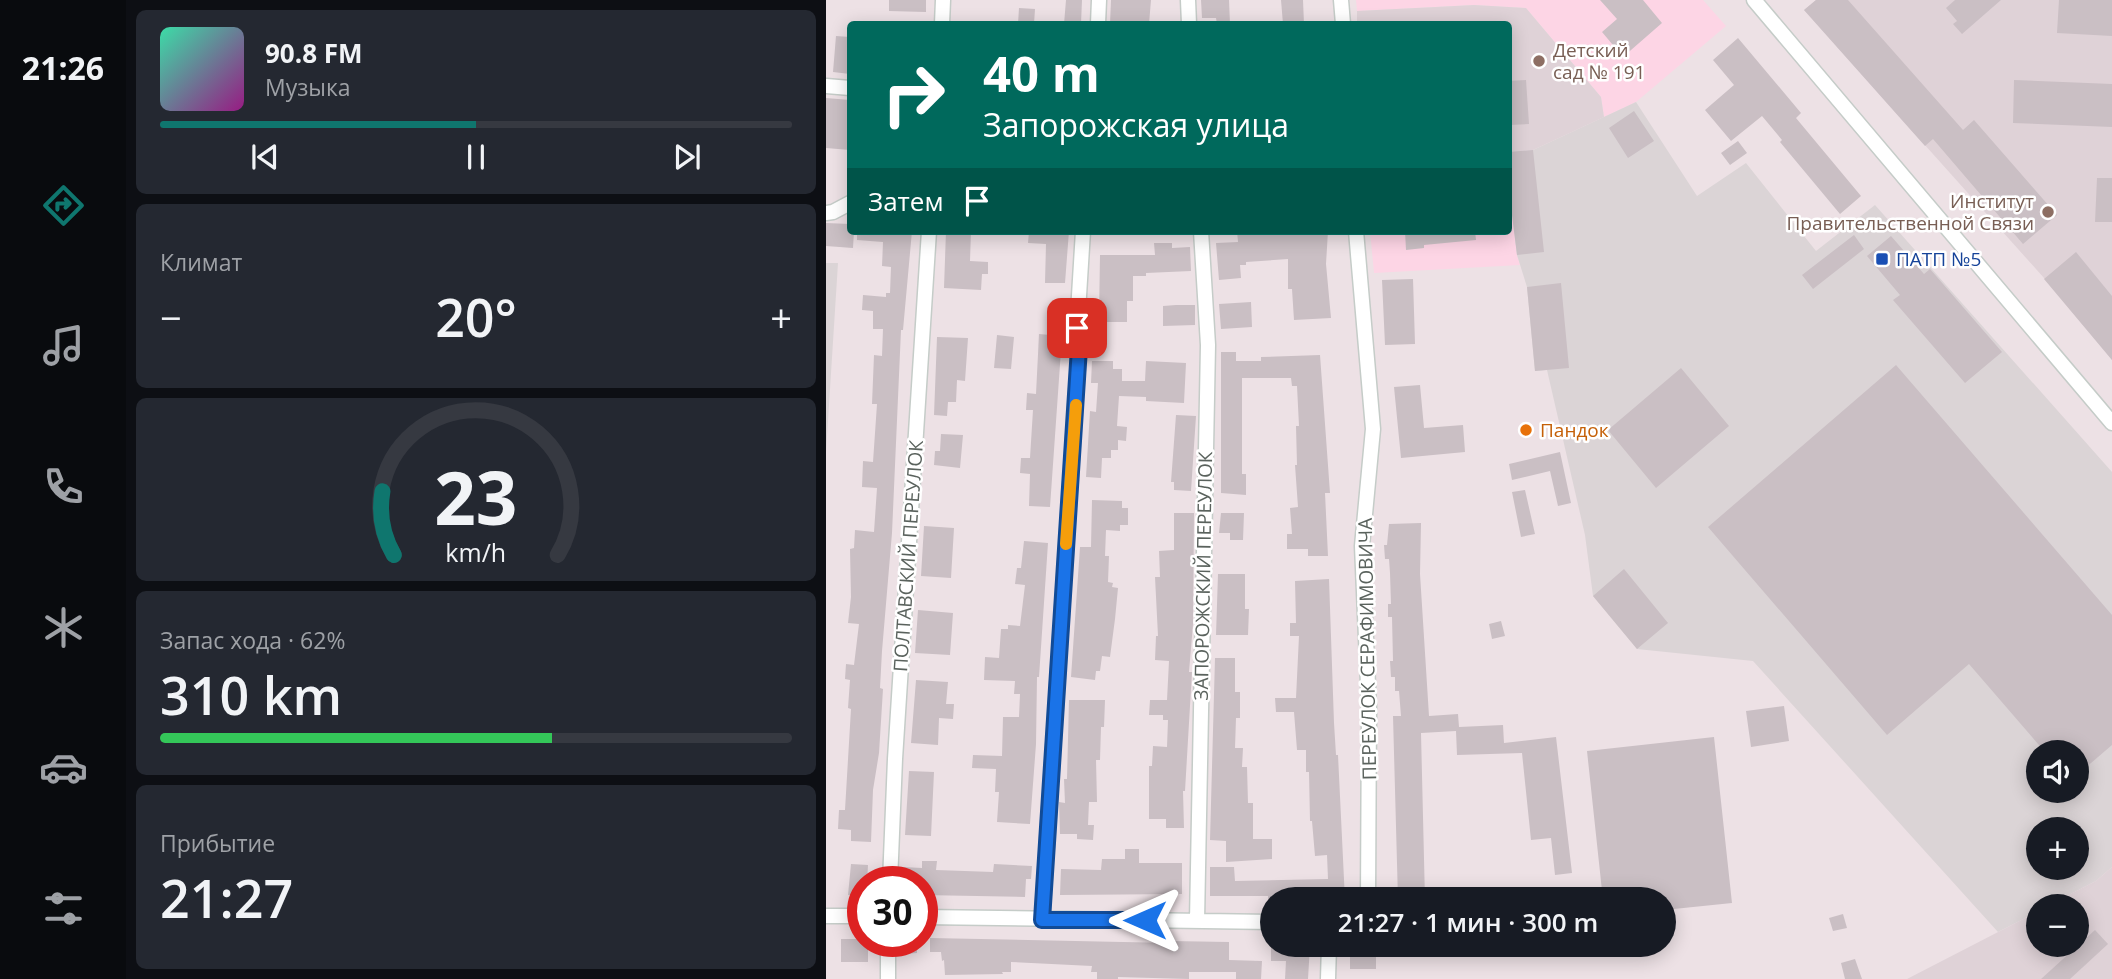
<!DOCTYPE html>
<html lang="ru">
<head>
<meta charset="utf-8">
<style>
	:root { --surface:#171b24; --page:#242831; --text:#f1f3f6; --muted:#9ea1a6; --line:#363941; --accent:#0f766e }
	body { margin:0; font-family:"Open Sans",sans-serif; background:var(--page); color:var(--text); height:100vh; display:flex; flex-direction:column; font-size:26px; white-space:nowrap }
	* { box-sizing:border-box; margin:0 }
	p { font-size:23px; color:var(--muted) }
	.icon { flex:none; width:38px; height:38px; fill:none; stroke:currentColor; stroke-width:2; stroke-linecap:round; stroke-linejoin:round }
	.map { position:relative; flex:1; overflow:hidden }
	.side { display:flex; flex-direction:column; gap:10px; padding:10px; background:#0d0f14; width:700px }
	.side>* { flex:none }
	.banner { position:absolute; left:21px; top:21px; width:665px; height:214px; border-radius:7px; box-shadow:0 4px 18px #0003; background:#00695c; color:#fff; overflow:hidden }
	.buttons { position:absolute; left:1200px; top:740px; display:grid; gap:14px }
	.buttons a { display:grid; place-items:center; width:63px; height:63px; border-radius:50%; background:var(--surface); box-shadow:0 4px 18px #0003; font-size:35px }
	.speed { position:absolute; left:21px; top:866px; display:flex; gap:14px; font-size:35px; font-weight:700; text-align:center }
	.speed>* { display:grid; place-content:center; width:91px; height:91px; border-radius:50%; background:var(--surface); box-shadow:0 4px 18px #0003; line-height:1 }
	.speed .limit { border:10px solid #d22; background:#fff; color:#111 }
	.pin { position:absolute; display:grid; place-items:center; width:60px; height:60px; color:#fff; margin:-30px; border-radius:14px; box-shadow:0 4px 10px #0006 }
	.me { position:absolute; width:77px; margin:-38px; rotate:270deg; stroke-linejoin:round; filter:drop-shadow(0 0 5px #0008) }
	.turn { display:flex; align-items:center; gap:24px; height:147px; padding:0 21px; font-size:32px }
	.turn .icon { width:91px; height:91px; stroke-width:2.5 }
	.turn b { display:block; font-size:49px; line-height:60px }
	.then { display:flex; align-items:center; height:66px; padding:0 21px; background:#0003; gap:14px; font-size:26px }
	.big { font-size:52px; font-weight:600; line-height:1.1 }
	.side .card { flex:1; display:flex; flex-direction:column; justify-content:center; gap:10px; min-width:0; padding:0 24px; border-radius:10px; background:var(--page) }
	.side .dial { align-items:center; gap:0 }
	.dial svg { height:182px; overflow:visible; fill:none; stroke:var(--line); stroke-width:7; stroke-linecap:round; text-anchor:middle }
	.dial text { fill:var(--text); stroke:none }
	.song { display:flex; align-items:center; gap:21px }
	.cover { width:84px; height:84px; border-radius:10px; background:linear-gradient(135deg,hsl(160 70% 55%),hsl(310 70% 35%)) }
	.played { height:7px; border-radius:4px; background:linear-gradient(90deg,var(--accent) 50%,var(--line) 50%) }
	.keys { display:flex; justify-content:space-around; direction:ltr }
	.heat { display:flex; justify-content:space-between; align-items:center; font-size:38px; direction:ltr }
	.charge { height:10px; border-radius:5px; background:linear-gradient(90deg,#34c759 62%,var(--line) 0) }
	.trip { position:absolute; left:434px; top:887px; width:416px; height:70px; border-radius:35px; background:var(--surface); box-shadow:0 4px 18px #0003; font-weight:600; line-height:70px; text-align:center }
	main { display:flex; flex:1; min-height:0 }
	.tabs { display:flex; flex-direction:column; width:126px; justify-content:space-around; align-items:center; background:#090b0e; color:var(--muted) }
	.tabs .icon { width:49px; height:49px }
	.tabs .selected { color:var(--accent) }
	.tabs b { font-size:32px; color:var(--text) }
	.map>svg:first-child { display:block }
	.commercial { fill:#fdd5e5 }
	.industrial { fill:#dbd4d6; fill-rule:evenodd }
	.education { fill:#dfd2d7 }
	.building { fill:#cabfc4 }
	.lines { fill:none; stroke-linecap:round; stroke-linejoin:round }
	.street-casing { stroke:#c5ccc8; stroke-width:17 }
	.street { stroke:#fff; stroke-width:14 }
	.route-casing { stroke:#114b97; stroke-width:18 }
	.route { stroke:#1a73e8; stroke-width:12 }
	.slow { stroke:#f59e0b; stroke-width:12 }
	.education-dot { fill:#8d6e63; stroke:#fff; stroke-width:2.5 }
	.transit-dot { fill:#1a4fb4; stroke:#fff; stroke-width:2.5 }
	.food-dot { fill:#e8710a; stroke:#fff; stroke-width:2.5 }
	.labels { text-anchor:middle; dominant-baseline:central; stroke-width:5; stroke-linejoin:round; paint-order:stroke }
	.education-label { font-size:19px; fill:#785e54; stroke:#fff; text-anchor:start }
	.transit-label { font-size:19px; fill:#164399; stroke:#fff; text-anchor:start }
	.food-label { font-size:19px; fill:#c56008; stroke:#fff; text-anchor:start }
	.street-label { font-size:19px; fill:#5a625d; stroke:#fff }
</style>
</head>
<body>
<main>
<nav class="tabs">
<b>21:26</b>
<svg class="icon selected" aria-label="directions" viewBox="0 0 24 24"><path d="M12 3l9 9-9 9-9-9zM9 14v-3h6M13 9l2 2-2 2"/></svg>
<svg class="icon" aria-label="music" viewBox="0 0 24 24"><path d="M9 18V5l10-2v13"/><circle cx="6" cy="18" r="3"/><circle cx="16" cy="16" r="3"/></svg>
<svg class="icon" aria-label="phone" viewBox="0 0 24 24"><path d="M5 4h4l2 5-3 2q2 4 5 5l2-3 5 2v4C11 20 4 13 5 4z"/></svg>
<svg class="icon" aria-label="climate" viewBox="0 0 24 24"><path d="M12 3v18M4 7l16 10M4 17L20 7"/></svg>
<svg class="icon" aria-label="car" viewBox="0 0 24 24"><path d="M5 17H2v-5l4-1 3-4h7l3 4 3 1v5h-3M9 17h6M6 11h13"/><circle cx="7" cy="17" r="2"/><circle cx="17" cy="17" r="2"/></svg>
<svg class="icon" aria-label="filters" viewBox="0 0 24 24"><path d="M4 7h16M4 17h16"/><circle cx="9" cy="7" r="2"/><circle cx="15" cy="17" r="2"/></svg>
</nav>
<section class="side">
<div class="card">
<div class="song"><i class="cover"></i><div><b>90.8 FM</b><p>Музыка</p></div></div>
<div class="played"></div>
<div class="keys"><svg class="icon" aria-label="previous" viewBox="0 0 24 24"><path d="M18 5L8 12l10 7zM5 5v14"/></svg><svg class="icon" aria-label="pause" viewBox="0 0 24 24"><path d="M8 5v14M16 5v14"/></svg><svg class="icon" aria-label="next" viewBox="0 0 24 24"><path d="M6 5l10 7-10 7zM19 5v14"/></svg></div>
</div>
<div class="card"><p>Климат</p>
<div class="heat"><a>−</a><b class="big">20°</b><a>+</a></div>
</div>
<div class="card dial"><svg viewBox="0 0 100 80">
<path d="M14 69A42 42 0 1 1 86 69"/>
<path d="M14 69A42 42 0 0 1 9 41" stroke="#0f766e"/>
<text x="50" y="56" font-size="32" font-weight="700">23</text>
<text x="50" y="72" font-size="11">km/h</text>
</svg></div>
<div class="card"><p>Запас хода · 62%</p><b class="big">310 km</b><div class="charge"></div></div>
<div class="card"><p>Прибытие</p><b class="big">21:27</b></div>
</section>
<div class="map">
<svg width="1286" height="979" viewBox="0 0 1286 979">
	<rect width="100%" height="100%" fill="#ede1e5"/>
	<path class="commercial" d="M530,0h347l23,26 -90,76 -32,15 -3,-20 -75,-89 -52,-3 -117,6z
		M683,189l8,66 3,10 -146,8 -4,-42h138z"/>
	<path class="industrial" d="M810,102l61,94 49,-33 70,88 59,-46 237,267v395l-16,14 -49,25h-8v5l-41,21 -245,-271 -116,-12 -44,-53 -8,-61 -38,-165 -12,1 -8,-84 -10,-32 -8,-72 -1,-31 25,-2zM1213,752h38v39h-38zM1213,830h38v38h-38z
		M0,263h12l-12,189z"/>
	<path class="education" d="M990,0h296v360l-68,-82 -240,-268z
		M648,5l52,3 75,89 3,20 -71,33 -24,2 -1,-128h-151v-13z
		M1286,867v112h-205l132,-68v34h38v-39h-30l49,-25z"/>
	<path class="building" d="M63,0h37v12l-37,-1z
		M240,0h16l-1,24h-17z
		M285,0h40l-2,24h-39z
		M375,0h28l1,24h-13l-1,-6h-14z
		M455,0h22l1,24h-21z
		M774,0h43l19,23 -39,34 -21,-25 15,-13z
		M990,0h32l115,130 11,-10 83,95 -34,29 -90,-105 -8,7 -121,-136z
		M1129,0h46l-39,34 -9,-10 4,-3 -11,-13z
		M1233,0h53v36l-55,-3z
		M193,8l16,1 -1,15h-16z
		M10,36l14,1v37l-17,-2z
		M912,38l63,75 -5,5 65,78 -21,18 -60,-72 2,-2 -20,-24 -31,25 -26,-31 29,-25 -21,-25z
		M700,80l3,44 -21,1v-44z
		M1188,80l98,4v43l-99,-4z
		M0,98l24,2v50l-24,-2z
		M808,111l20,30 -26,17 -19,-30z
		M912,141l9,12 -17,12 -9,-12z
		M707,150l11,102 -27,3 -9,-72v-31z
		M1271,178h15v44h-17z
		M0,223l24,1v7h4l-1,17 -27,-2z
		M31,231h55l-9,99h-2l-9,203 -10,118 -2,37 3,1 -4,64 -6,37 -2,52 -20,-1v-11l-13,-1 1,-19h6l6,-101 -3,-1 2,-28 -5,-1 1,-15 8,1 5,-41 -11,-1 3,-26 -1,-48 4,-1 1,-18 19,2 3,-44 -15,-1 1,-26 10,1 4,-58h-5l2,-49 8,1 1,-27h-10v-18l-11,-1 1,-15 23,2v-4h4l1,-26 -9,-1 1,-24 -26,-2z
		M120,231h25l-1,30 18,1v12h-6l-1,16 -37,-2z
		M203,231h40l-4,52h-20l1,-39 -18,-1z
		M411,231h91l-2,33 5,54 -37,2 -2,-31h-4v-30l-42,3v3h-6l1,13 -22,2 -3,-37 22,-1z
		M579,231h70l1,9 -52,5v3l-18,2z
		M1028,235l10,14 -51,40 -11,-14z
		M1065,236l33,38 6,-5 72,83 -37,31 -72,-83 7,-5 -33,-39z
		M328,243h18v5l18,-1 1,24 -45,2v3h-13v25h-6v21h-23v-5h-5l1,-62h55z
		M1250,252l36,44v64l-68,-81z
		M587,279l2,65 -30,1 -3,-65z
		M735,283l8,85 -34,3 -8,-84z
		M425,302l1,25 -31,2 -2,-25z
		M350,305h19v20l-32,1v-20z
		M213,334l23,2 -12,171 -21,-1 1,-32 -10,-1 1,-15h9l3,-48h-7l1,-17 9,1z
		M171,335l17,2 -3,32 -17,-1z
		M111,337l31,1 -3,43 -8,-1 -1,22h-8l-1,14 -13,-1z
		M395,352h15v9h25v-4l59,-2 10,138h-5l3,63h-20v-7h-21v-15h5l-2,-26 8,-1 -3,-42h2l-1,-39h3l-2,-40h-5l-1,-8h-49v96h4v21l-25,-2z
		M266,361h21v8h9v12h23l1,-20 40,2 -2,40 -38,-2v-4l-27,-1 -2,30 10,1 -1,14 -8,-1v10h-7v8h-9l-1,20 -15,-1 4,-66 6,1 2,-29h-7z
		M1070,365l216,250v130l-35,30v-23h-32l-76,-88 -82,71 -179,-208z
		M855,368l48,58 -73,62 -48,-58z
		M594,385l4,43 39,-3 2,27 -64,6 -7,-71z
		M350,415l20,1 -5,75 -17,-1v-8h-3z
		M115,434l22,1 -3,33 -26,-3 1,-14h5z
		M734,452l11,51 -13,3 -8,-35 -38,9 -3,-16z
		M699,490l10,44 -14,3 -9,-45z
		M266,500l30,1v7h6v17h-8v6l-14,-1 -1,26h4l-1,26 5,1 -1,4 6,1 -3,31 -5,38 -8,-1 -2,15h-4l-1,9 -24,-3 9,-130h11z
		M348,513h20l-1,111 -4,48h3l-7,119h-2l1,37h-18v-9h-17v-53h3l1,-20 14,1 1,-27h-5v-5h-14l1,-15h17l2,-39 -14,-1 1,-24h2l-3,-59h5l-1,-26 15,-1z
		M395,513h23l-1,27h-13v-7h-11z
		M595,523l-1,51 9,142 29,-2 1,13 44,-2 1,18 52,-6 16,136 -17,2 -4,-37 -20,2 -9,-87 -65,2 -1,-24 -35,2 4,167h-27l-5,-184h8l-2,-25h-4v-14h-4l-1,-16h3l-1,-44h-4v-13h3l-1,-31 -1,-14h-4l-1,-14h3l2,-21z
		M98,526l30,2 -3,50 -30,-2z
		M198,541l24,2 -9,134h-2l-1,67 -6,80 -33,-2 2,-30h-4l1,-23 -24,-1 1,-13 29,1 1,-39h16l1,-23h-6l1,-13 -31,-1 1,-23 14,1 2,-29h7v-4l12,1 5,-41 -10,-1 2,-16h4z
		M798,569l44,54 -31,26 -44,-53z
		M392,574h27v35h4l-1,26h-32z
		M503,579l5,144 2,32h2l7,145h-77v-4h-58v-29h24l1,14 93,-2 -1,-24 -12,1 -3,-35h-2l-1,-49h-3v-22h-9l-3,-38h-18l-1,-14h21l3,-62h-9v-13h6l-1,-42z
		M92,610l35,3 -3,42 -35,-2z
		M675,621l4,15 -13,3 -3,-15z
		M389,658h20v34h5v26h-4l-1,30h8l-1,19h5l1,36h5v36h19v20l-46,3v-21l-16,-1z
		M90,680l32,2 -2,22h8l-1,15 -14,-1 -1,27 -27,-2z
		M243,700h36l-1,27h-3l-1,33h-4l1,42h-8l-1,23h6l-1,15 -16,-1v-5h-17l-1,-32 6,1 -1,-24h3z
		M958,706l5,35 -38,6 -5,-36z
		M888,737l18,166 -68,7v-10h-61l-16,-149z
		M83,771l25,1 -3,64 -26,-1z
		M299,849h14v14h43v31l-122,1 1,-26 40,1 1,-11h23z
		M96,861h15l-1,9 57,2 1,-8 38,2 -1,13h-5l-1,18 -103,-2v-13h-19v-15l19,1z
		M25,864l17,1 -1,17h-4v14l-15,-1z
		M1017,914l4,14 -14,3 -4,-13z
		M1269,930l13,14 -38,35h-29z
		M104,938l240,5v-2l59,1v18l33,1 -1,18h-25v-7h-47v7l-71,-2v2h-21v-7h-6l1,-6 -81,-4v10h-9l1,2 -58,1 -1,-15 -2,1 -1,-9h-11z
		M15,939h22v3h5v20h-27z
		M78,942h13v11l-13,1z
		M445,945h39l-2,34h-23l1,-18h-15z
		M524,945h26v24h-26z
		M1029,959l7,20h-17l-4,-16z"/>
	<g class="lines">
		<defs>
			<path id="street" d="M362,0l1,24
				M515,0l2,24
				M928,0l358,423
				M116,24l1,-24
				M272,24l1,-24
				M0,86l24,2
				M0,213l7,-1 17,-9
				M530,231l17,198 -11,117 7,162 -1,192
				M64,882l5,-123 34,-528
				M0,916h37
				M96,917l350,5
				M216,920l37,-572 -2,-20 6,-97
				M371,921l11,-576 -7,-114
				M62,979v-37
				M502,979l1,-34"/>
		</defs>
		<use href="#street" class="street-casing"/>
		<use href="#street" class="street"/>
	</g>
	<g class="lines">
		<defs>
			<path id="route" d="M251,328l2,20 -37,572h103"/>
		</defs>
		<use href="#route" class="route-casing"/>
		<use href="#route" class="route"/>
		<path class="slow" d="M240,544l10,-139"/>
	</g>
	<g class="education-dot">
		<circle cx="713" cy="61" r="7"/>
		<circle cx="1222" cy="212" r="7"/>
	</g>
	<rect class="transit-dot" x="1049" y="252" width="14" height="14" rx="3.5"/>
	<circle class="food-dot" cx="700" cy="430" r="7"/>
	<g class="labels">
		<g class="education-label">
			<text x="727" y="50">Детский<tspan x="727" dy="22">сад № 191</tspan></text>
			<text x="1208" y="201" text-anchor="end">Институт<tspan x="1208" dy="22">Правительственной Связи</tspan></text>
		</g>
		<g class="transit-label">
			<text x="1070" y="259">ПАТП №5</text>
		</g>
		<g class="food-label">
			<text x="714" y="430">Пандок</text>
		</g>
		<g class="street-label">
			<text transform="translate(82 556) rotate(-86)">ПОЛТАВСКИЙ ПЕРЕУЛОК</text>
			<text transform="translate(377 576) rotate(-89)">ЗАПОРОЖСКИЙ ПЕРЕУЛОК</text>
			<text transform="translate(541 649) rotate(-91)">ПЕРЕУЛОК СЕРАФИМОВИЧА</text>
		</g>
	</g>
</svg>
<div class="buttons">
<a><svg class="icon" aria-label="sound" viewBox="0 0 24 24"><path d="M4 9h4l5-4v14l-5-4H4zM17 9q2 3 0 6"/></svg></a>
<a>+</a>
<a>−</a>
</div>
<div class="speed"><div class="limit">30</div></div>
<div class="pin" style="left:251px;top:328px;background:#d93025"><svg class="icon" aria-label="arrive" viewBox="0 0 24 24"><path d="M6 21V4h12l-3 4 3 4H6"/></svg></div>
<svg class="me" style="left:319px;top:920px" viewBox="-20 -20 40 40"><path d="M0-17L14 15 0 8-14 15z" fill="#1a73e8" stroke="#fff" stroke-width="4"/></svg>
<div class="trip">21:27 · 1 мин · 300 m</div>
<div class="banner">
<div class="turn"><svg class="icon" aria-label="right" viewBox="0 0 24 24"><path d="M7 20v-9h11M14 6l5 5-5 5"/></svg><div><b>40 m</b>Запорожская улица</div></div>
<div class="then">Затем<svg class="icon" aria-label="arrive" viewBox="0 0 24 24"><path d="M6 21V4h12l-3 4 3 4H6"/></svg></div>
</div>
</div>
</main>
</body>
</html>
